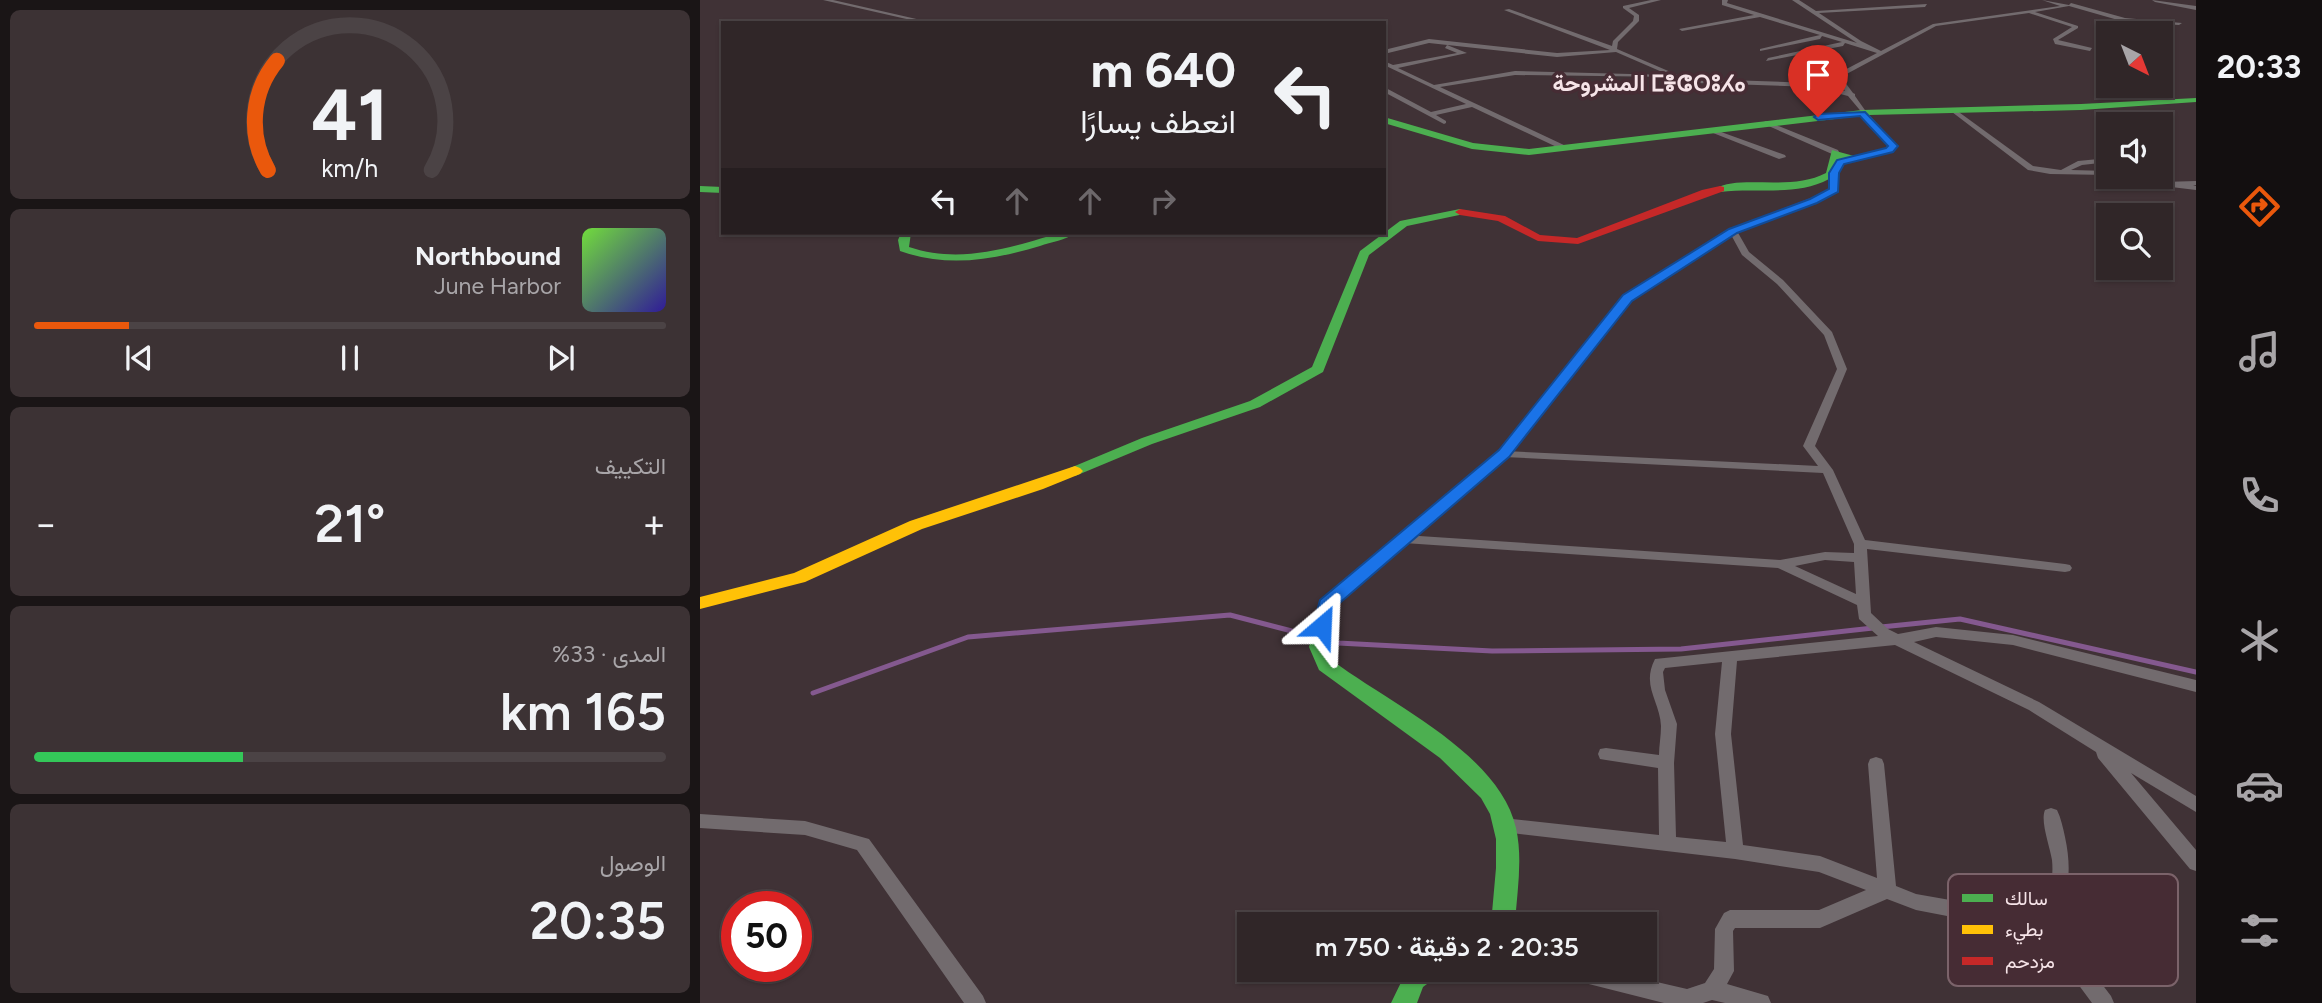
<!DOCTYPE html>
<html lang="ar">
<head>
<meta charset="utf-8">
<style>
	:root { --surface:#302628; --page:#3c3234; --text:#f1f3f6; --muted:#a8a5a8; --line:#4b4345; --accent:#ea580c }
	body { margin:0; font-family:Figtree,Vazirmatn,"Noto Sans Tifinagh",sans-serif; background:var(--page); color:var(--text); direction:rtl; height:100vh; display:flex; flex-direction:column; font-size:26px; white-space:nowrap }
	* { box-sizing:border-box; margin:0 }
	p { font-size:23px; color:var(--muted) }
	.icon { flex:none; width:38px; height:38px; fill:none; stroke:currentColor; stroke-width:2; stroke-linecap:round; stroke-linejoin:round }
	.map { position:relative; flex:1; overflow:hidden; direction:ltr }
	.sheet { display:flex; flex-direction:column; gap:10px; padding:10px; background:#1a1516; width:700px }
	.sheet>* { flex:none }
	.top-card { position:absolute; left:21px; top:21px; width:665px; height:214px; border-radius:0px; box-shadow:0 2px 5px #0004,0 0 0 2px var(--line); direction:rtl; background:#302628; color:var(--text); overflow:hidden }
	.needle { width:46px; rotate:138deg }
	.fabs { position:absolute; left:1396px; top:21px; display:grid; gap:14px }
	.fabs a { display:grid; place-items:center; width:77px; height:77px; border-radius:0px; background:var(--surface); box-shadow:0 2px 5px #0004,0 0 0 2px var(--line); font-size:35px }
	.speed { position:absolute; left:21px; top:891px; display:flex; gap:14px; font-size:35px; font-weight:700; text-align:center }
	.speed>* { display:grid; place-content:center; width:91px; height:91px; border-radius:50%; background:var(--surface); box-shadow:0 2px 5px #0004,0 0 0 2px var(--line); line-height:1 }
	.speed .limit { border:10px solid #d22; background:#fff; color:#111 }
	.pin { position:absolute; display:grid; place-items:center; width:60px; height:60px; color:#fff; margin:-72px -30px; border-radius:50% 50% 50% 0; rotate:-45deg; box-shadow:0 0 7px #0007 }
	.pin .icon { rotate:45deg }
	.me { position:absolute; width:77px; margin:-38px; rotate:26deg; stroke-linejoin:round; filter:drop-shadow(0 0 5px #0008) }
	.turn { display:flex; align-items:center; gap:24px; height:147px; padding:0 35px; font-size:32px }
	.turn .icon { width:91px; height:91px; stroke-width:2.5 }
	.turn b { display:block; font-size:49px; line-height:60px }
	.lanes { display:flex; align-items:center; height:66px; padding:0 35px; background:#0003; justify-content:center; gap:35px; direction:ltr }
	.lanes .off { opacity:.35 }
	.big { font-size:52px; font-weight:600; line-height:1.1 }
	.sheet .widget { flex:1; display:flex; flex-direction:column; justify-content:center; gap:10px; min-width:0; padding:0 24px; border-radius:10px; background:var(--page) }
	.sheet .dial { align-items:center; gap:0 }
	.dial svg { height:182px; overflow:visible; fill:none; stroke:var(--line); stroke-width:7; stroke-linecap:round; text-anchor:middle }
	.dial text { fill:var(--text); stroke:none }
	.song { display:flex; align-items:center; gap:21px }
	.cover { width:84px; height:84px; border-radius:10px; background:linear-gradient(135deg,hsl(100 70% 55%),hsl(250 70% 35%)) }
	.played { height:7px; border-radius:4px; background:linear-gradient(90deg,var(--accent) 15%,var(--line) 15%) }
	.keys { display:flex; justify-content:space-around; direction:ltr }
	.heat { display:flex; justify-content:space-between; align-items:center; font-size:38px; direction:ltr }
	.charge { height:10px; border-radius:5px; background:linear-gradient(90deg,#34c759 33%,var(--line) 0) }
	.trip { position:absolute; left:537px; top:912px; width:420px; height:70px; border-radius:0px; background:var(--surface); box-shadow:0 2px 5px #0004,0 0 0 2px var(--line); font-weight:600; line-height:70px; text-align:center; direction:rtl }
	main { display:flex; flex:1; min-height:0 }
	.dock { display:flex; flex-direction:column; width:126px; justify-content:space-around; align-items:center; background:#130f10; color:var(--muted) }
	.dock .icon { width:49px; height:49px }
	.dock .selected { color:var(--accent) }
	.dock b { font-size:32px; color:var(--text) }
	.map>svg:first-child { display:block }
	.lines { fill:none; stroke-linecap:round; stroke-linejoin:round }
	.stream { stroke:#84598f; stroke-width:5 }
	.street { fill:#726b6e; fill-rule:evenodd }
	.fast { fill:#4caf50; fill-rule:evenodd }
	.slow { fill:#ffc107; fill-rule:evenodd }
	.jam { fill:#c62828; fill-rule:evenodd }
	.route { fill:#1a73e8; stroke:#114b97; stroke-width:2 }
	.labels { text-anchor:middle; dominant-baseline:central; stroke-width:7; stroke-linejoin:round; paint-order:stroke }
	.far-district-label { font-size:23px; font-weight:bold; fill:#f6e4e8; stroke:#462c34 }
	.key { fill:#462c34; stroke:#7b636a; stroke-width:2 }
	.key-label { font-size:19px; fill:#f6e4e8 }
</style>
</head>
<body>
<main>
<nav class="dock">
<b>20:33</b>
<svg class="icon selected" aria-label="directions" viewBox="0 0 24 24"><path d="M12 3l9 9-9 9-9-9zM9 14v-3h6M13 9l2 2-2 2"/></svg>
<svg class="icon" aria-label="music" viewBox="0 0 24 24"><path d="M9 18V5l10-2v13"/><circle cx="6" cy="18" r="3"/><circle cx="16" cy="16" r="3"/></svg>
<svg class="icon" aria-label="phone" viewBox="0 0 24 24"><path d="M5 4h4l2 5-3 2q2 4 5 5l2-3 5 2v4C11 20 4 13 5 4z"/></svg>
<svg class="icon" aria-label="climate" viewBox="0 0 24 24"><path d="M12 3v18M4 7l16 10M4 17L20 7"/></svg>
<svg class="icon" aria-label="car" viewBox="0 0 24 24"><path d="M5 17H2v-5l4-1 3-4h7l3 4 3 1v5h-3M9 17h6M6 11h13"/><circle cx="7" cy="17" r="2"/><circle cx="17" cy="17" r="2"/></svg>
<svg class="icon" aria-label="filters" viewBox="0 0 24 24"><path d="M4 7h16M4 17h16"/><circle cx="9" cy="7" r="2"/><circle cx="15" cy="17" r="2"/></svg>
</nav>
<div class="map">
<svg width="1496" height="1003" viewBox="0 0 1496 1003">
	<rect width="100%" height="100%" fill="#403236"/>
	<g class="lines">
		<path class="stream" d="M1181,627l79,-8 236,53
			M627,640l11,3 154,8 189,-2 192,-21
			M113,693l155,-56 262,-22 85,22"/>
		<path class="street" d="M123,0h10l101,23h-10z
			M951,0h10l-32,8 10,7v6l-21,21 -1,7 63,27 17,3 116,4 32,8 -10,-16 42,-22 -32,-10 -2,3 -77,15 2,-3 74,-16 -20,-6 -2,3 -60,12v-2l60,-14 -60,-18 -78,14 -3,-2 75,-14 -32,-10v-5h6l-1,3 130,40 -65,-43h7l17,11 111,-7 -2,3 -106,6 42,28 20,10 52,-27 127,-18 -18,-6 27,5 2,-2 54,15 57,5 -3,2 -54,-3 -56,-16 -34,6 43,14v2l-20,12 34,8 -2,3 -35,-7 -2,-5 19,-12 -43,-14 -93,13 -95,51 12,16 2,1v2l12,17 -3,2 -16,-19 -35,-9 -116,-4 -23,-6 -159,-2 -75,12 126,59 1,2 -4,2 -91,-43 -36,8 10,6v2l-2,1 -60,-32v-5l47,25 35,-8 -82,-39v-4l9,4 64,-12 -12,-5 2,-3 20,8 -69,15 36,17 81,-14 154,4 -53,-23 -59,5 -128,-14 -45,11v-4l45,-11 128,14 53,-3 -106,-40 5,-1 103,37 1,-5 20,-20 1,-5 -11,-8v-2z
			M1452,0l44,6v4l-41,-8z
			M1252,110h4l77,56 28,4 17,-9 31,-3v4l-27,3 -11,5 38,1v4l-59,-1 -22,-4 -76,-58z
			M1066,121l72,29 1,2 -7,2 -68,-30v-2z
			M1010,128l75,27 1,2 -7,2 -71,-28 -1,-1z
			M1496,181v4h-3l3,1v4l-33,-4 -4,-2 4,-2z
			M1033,228l4,3 12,21 34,28 49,52 15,37 -32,77 18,24 32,70 200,24 5,1 2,3 -2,3 -5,1 -198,-23 4,64 17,16 10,5 38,-7 77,8 183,45v12l-183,-47 -77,-8 -22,5 125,60 157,94v16l-65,-39 65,77v21l-6,-2 -92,-111 -2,-6 -67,-42 -134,-65 -158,16 -6,73 12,111 77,11 57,22 -9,-114 2,-5 6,-2 6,2 2,5 12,122 20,8 125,22c8,-17 13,-36 11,-56 -2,-13 -12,-39 -7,-50l6,-2 6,2c4,8 6,18 8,27 7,32 4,57 -9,87l55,72 3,7h-22l-51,-69 -125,-24 -29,-11 -67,29h-85l-2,3 1,40 -7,13 41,12 3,7h-46l-13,-3 -9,3h-39l-103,-26 -2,-7h46l82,19 18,-6 9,-14 1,-40 9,-16 6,-3h89l47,-20 -47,-18 -84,-13 -232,-27 -6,-2 -2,-5 2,-5 6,-2 156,17 -1,-67 -52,-8 -6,-1 -2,-5 2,-5 6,-1 53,7c0,-9 2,-19 2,-29 -1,-25 -20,-40 -6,-67l223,-23 -19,-17 -2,-14 -79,-37 -374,-25 -6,-4 6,-4 376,25 45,-8 29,1v-9l-31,-71 -319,-16 -6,-3 6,-3 314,15 -15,-20 34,-77 -13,-34 -47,-51 -35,-29 -13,-24zM1125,560l29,2 2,32 -61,-28zM1022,662l-7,72 11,108 -50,-5 -2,-74 3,-39 -12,-34 -2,-18 2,-4z
			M0,814l105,7 64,18 114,157 3,7h-22l-107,-153 -52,-15 -105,-7z"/>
		<path class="fast" d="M1496,98v4l-115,8 -212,5 29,31 -6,6 -48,12 -5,9v17l-19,11 -5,-3 14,-9v-10c-33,18 -73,8 -109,13l-5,-3c24,-15 75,3 111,-16l6,-23 22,6 32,-8 2,-2 -28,-30 -331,39 -57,-6 -88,-26v-6l89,26 56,6 333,-39 219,-6z
			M0,186l23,1v6l-23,-1z
			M760,209l5,3 -1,2 -57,12 -38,29 -46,117 -63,35 -108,37 -72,30 -5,2 -8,-5 3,-3 72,-30 108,-37 62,-34 48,-116 40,-30z
			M201,233h10l-2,14c39,13 75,7 113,-3 18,-5 35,-12 53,-11 -9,7 -24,9 -35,13 -48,14 -92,22 -140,5l-2,-11z
			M862,376l7,4 -60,77 -175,151 -7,39 6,14c57,43 166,92 183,167 7,31 1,64 -1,96h-24l5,-56v-29l-6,-25 -9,-16 -41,-40 -121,-88 -10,-23 11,-46 179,-150 58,-74z
			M707,970h31l-3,8 -12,9 -6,16h-26z"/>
		<path class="slow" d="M375,466l5,2 3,3 -3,3 -37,15 -121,40 -117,53 -105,27v-12l94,-24 116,-52z"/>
		<path class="jam" d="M1020,186l4,1v4l-146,53 -40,-3 -40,-20 -38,-6 -5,-3 5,-3 45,7 35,19 37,3 125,-48z
			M1116,196l9,2 -88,35 -106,68 -64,82h-10l-2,-3 2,-3 66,-82 106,-66z"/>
	</g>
	<path class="route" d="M1165,112l33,34 -5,6 -49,12 -5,9 -1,19 -21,11 -80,30 -105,68 -123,156 -174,150 -7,24h-13l-2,-5 7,-26 179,-150 124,-155 106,-66 81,-30 19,-10v-16l8,-13 49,-12 2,-2 -28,-30 -42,4 -4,-3 4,-3z"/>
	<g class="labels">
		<g class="far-district-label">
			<text x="949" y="83">المشروحة ⵎⴻⵛⵔⵓⵃⴰ</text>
		</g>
	</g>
	<rect x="1248" y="874" width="230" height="112" rx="10" class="key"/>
	<rect x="1262" y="894" width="31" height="8" fill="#4caf50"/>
	<rect x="1262" y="925" width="31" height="9" fill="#ffc107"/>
	<rect x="1262" y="957" width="31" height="8" fill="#c62828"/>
	<g class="key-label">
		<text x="1305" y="905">سالك</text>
		<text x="1305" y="936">بطيء</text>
		<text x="1305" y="968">مزدحم</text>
	</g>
</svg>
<div class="fabs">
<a><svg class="needle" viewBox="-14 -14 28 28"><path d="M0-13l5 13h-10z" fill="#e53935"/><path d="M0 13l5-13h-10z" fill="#a8a5a8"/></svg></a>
<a><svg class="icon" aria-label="sound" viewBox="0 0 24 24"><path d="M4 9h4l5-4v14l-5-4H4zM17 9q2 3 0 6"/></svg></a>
<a><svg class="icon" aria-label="search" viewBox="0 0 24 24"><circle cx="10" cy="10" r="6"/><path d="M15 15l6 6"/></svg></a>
</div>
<div class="speed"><div class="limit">50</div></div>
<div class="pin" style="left:1118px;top:117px;background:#d93025"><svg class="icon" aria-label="arrive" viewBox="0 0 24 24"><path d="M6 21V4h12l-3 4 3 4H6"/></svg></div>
<svg class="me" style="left:622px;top:626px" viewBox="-20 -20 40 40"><path d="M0-17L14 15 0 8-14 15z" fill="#1a73e8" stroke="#fff" stroke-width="4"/></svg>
<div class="trip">20:35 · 2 دقيقة · 750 m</div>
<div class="top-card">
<div class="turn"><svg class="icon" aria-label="left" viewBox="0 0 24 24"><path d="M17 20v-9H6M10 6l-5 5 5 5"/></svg><div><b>640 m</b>انعطف يسارًا</div></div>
<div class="lanes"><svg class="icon" aria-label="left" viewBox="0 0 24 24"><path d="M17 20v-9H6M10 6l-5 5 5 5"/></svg><svg class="icon off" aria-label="ahead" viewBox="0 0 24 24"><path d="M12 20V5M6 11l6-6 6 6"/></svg><svg class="icon off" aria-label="ahead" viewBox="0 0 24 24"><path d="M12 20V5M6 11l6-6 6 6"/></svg><svg class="icon off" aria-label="right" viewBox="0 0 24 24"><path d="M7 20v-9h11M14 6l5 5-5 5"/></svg></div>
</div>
</div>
<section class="sheet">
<div class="widget dial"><svg viewBox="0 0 100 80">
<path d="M14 69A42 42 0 1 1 86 69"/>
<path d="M14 69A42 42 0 0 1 18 21" stroke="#ea580c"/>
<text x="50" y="56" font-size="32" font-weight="700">41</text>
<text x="50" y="72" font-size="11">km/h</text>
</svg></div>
<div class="widget">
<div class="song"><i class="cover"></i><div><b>Northbound</b><p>June Harbor</p></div></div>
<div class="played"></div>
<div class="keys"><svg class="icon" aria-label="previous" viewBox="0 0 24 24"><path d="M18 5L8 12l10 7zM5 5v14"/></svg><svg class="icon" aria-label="pause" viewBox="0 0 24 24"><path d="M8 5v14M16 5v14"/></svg><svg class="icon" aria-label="next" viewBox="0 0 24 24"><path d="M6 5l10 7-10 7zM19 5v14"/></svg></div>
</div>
<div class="widget"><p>التكييف</p>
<div class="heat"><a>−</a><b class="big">21°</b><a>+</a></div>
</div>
<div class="widget"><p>المدى · 33%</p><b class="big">165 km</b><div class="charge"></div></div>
<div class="widget"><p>الوصول</p><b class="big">20:35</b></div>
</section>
</main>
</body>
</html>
